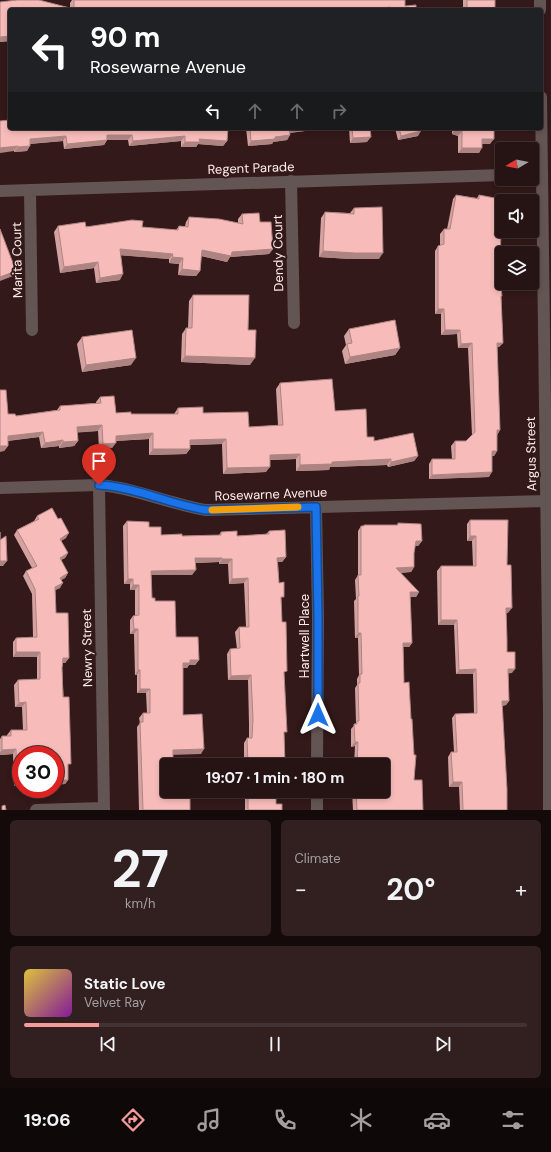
<!DOCTYPE html>
<html lang="en">
<head>
<meta charset="utf-8">
<style>
	:root { --surface:#261313; --page:#322021; --text:#f1f3f6; --muted:#a49ea0; --line:#423233; --accent:#f59b99 }
	body { margin:0; font-family:"DM Sans",sans-serif; background:var(--page); color:var(--text); height:100vh; display:flex; flex-direction:column; font-size:15px; white-space:nowrap }
	* { box-sizing:border-box; margin:0 }
	p { font-size:13px; color:var(--muted) }
	.icon { flex:none; width:22px; height:22px; fill:none; stroke:currentColor; stroke-width:2; stroke-linecap:round; stroke-linejoin:round }
	.map { position:relative; height:810px; overflow:hidden }
	.drawer { display:flex; flex-direction:column; gap:10px; padding:10px; background:#150a0a; flex:1 }
	.drawer>* { flex:none }
	.banner { position:absolute; left:8px; top:8px; width:535px; height:122px; border-radius:4px; box-shadow:0 2px 6px #0003,0 0 0 1px var(--line); background:#202124; color:#fff; overflow:hidden }
	.needle { width:26px; rotate:260deg }
	.buttons { position:absolute; left:495px; top:142px; display:grid; gap:8px }
	.buttons a { display:grid; place-items:center; width:44px; height:44px; border-radius:4px; background:var(--surface); box-shadow:0 2px 6px #0003,0 0 0 1px var(--line); font-size:20px }
	.speed { position:absolute; left:12px; top:746px; display:flex; gap:8px; font-size:20px; font-weight:700; text-align:center }
	.speed>* { display:grid; place-content:center; width:52px; height:52px; border-radius:50%; background:var(--surface); box-shadow:0 2px 6px #0003,0 0 0 1px var(--line); line-height:1 }
	.speed .limit { border:6px solid #d22; background:#fff; color:#111 }
	.pin { position:absolute; display:grid; place-items:center; width:34px; height:34px; color:#fff; margin:-41px -17px; border-radius:50% 50% 50% 0; rotate:-45deg; box-shadow:0 0 4px #0007 }
	.pin .icon { rotate:45deg }
	.me { position:absolute; width:44px; margin:-22px; rotate:0deg; stroke-linejoin:round; filter:drop-shadow(0 0 3px #0008) }
	.turn { display:flex; align-items:center; gap:14px; height:84px; padding:0 16px; font-size:18px }
	.turn .icon { width:52px; height:52px; stroke-width:2.5 }
	.turn b { display:block; font-size:28px; line-height:34px }
	.lanes { display:flex; align-items:center; height:38px; padding:0 16px; background:#0003; justify-content:center; gap:20px; direction:ltr }
	.lanes .off { opacity:.35 }
	.big { font-size:30px; font-weight:700; line-height:1.1 }
	.drawer .tile { flex:1; display:flex; flex-direction:column; justify-content:center; gap:6px; min-width:0; padding:0 14px; border-radius:6px; background:var(--page) }
	.drawer .dial { align-items:center; gap:0 }
	.dial b { font-size:52px; line-height:1 }
	.song { display:flex; align-items:center; gap:12px }
	.cover { width:48px; height:48px; border-radius:6px; background:linear-gradient(135deg,hsl(50 70% 55%),hsl(290 70% 35%)) }
	.played { height:4px; border-radius:2px; background:linear-gradient(90deg,var(--accent) 15%,var(--line) 15%) }
	.keys { display:flex; justify-content:space-around; direction:ltr }
	.heat { display:flex; justify-content:space-between; align-items:center; font-size:22px; direction:ltr }
	.drawer .tiles { flex:1; display:grid; gap:10px; grid-template-columns:1fr 1fr }
	.tile:last-child { grid-column:span 2 }
	.trip { position:absolute; left:160px; top:758px; width:230px; height:40px; border-radius:4px; background:var(--surface); box-shadow:0 2px 6px #0003,0 0 0 1px var(--line); font-weight:700; line-height:40px; text-align:center }
	.tabs { display:flex; height:64px; justify-content:space-around; align-items:center; background:#0f0808; color:var(--muted) }
	.tabs .icon { width:28px; height:28px }
	.tabs .on { color:var(--accent) }
	.tabs b { font-size:18px; color:var(--text) }
	.map>svg:first-child { display:block }
	.lines { fill:none; stroke-linecap:round; stroke-linejoin:round }
	.street { stroke:#635554; stroke-width:12 }
	.wall { fill:#d4a2a0 }
	.shaded-wall { fill:#ad8482 }
	.building { fill:#f7bcba; stroke:#ad8482 }
	.route-casing { stroke:#114b97; stroke-width:10 }
	.route { stroke:#1a73e8; stroke-width:7 }
	.slow { stroke:#f59e0b; stroke-width:7 }
	.labels { text-anchor:middle; dominant-baseline:central; stroke-width:4; stroke-linejoin:round; paint-order:stroke }
	.street-label { font-size:13px; fill:#ffeceb; stroke:#331919 }
</style>
</head>
<body>
<div class="map">
<svg width="551" height="810" viewBox="0 0 551 810">
	<rect width="100%" height="100%" fill="#331919"/>
	<g class="lines">
		<path class="street" d="M540,0v10
			M541,97l8,617v96
			M291,181l3,142
			M30,190l2,140
			M0,191l502,-16
			M99,485l5,325
			M0,488l99,-3c37,3 70,19 107,25l339,-9
			M316,507l2,109 -1,149
			M36,810l68,-2
			M317,810v-19"/>
	</g>
	<path class="wall" d="M72,0h333v6l11,4h-406v31l-10,1v-40l70,6v-5z
		M463,0h32v10h-32z
		M0,121l228,7 -1,13 -4,5 -25,-2 -2,3h-15v-6l-52,5 -1,-6h-21l-3,5 -40,4 -1,-8 -33,3 -3,7 -13,1v-1z
		M246,128h133h-9l-3,14 -17,1 -1,-15 -43,1 -1,2 -15,2v2l-3,5 -14,2 -1,2 -24,2z
		M395,128h25l-2,8 -20,4z
		M452,128h42l-4,16h-8l-3,9h-21v-17l-6,-2z
		M456,195l21,3 2,-3 15,40 6,22 -3,4 -1,18 6,17 -1,1 2,46 -4,4h-2l3,83 -3,5v16l-3,5h-2l-3,21 -60,2v-15l3,-5h20l-1,-13 4,-5h11l6,-6 -4,-87h-10l-1,-14 -16,1v-21h-6v-63l3,-5h2v-12l4,-5h3l6,-30z
		M354,208l25,51h-29l-31,-2 2,-39 4,-6 25,1z
		M242,214l18,8 13,27 -4,5 -39,3 -3,5 -26,-6 -1,15 -4,5 -18,-1 1,-11 -10,-1v-4l-49,-4v25l-24,3 -2,-15 -34,5 -6,-41 4,-6 84,1 34,3 3,-4h6l1,-4 3,-5 49,6v-4z
		M193,295l55,35 2,35 -69,-3 1,-28 4,-6h2l1,-27z
		M349,329l51,19 -5,7 -50,9 -3,-13 4,-6 -2,-9z
		M82,337l49,28 -49,7 -5,-28z
		M280,383l55,28 32,26 7,4 44,15 -4,5 -26,6 -1,-2 -57,2 -1,3 -33,1v-12l-26,1 -4,12 -43,2 -1,-30 -32,1v4l-4,5 -37,1v-16l-33,2 -4,7 -13,1 -1,-18 -20,1v9l-4,5 -15,2v-2l-18,2 -2,-11 -31,4v5l-4,5 4,-37 8,2 41,-6 3,-4 36,-3v-1l4,-5 16,16 15,1h43l4,-6 25,5 46,14 29,-2 -2,-36z
		M37,516l29,22 -5,3 7,12 -3,5 -4,2 7,13 -3,5 -4,2 -1,8 -5,2 1,23 13,45 -4,5h-2l-1,5 6,112 -3,4 -51,2 -1,-32 -13,1v-16l2,-3h5v-1l4,-5h12l-1,-23h-7l-1,-22 4,-5 19,-1v-22h-24v-15l3,-4 17,-1 -1,-43 -9,-18 3,-5 6,-3 -18,-33 3,-5 17,-9z
		M470,520l37,45 1,48h-2l1,27v12l5,21h-4l1,28 -3,4 -4,1 5,104h-47l-1,-23h-10l-1,-30 3,-5h3l-2,-34 3,-4 19,-1 -1,-39h-17l-2,-49h-16l-1,-54 4,-5h32l-1,-25h-5v-17z
		M127,521l22,6 12,8 21,1 37,-1 2,-3 16,4 29,-2 3,-3 17,26 -4,5h-4l1,21 2,18 3,74v60l1,30h-41v-22l3,-5h2v-14l-1,-44h-20l-1,-26 3,-5h7l-2,-17 4,-5h7l-2,-44 -15,1 -1,-20h-9v-2l-24,1 -3,12h-41l1,23 24,39 23,23 -4,5h-6l-2,3h-4v47l18,39h-28l1,39 16,17h-51l-2,-83 3,-4 -1,-5 4,-5h4l-1,-20h-9v-18h-2l-1,-41h-4v-14l3,-4h2v-26h-5v-6h-6l-1,-58z
		M398,523l24,18 -4,5h-3l-1,7v14l-3,5 -11,1 19,19 -3,5h-6l2,46 -3,4h-6l1,36 10,97 9,30h-70l-1,-19h31v-26h-29l1,-19 -4,1v-18l5,-6 -1,-35 2,-3v-6l2,-4 -1,-37h-3l-1,-37 2,-2 -1,-19 3,-5v-44l3,-5h2l1,-1h33z
		M245,791h31v13l6,6h-37z"/>
	<path class="shaded-wall" d="M390,7l-2,3h-20z
		M10,36v5l-10,1v-5z
		M289,128h60l-43,1 -1,2 -19,2z
		M455,129l7,2 -4,5 -6,-2z
		M421,131l-3,5 -20,4 3,-4z
		M107,135h25l-4,5h-24z
		M290,135l-3,5 -14,2 -1,2 -24,2 3,-5 24,-4z
		M66,136l-3,5 -37,3 4,-5z
		M185,136l-4,5 -52,5 4,-5z
		M371,137l-4,5 -17,1 3,-5z
		M199,139l28,2 -4,5 -25,-2 -2,3h-15l4,-5z
		M482,139h12l-4,5h-11z
		M107,140l-3,5 -40,4 3,-5z
		M18,146l-4,5 -14,2v-5z
		M30,146l-3,5 -13,1 4,-5z
		M462,148h20l-3,5h-21z
		M120,249l53,5 -4,5 -53,-4z
		M273,249l-4,5 -39,3 -3,5 -29,-7 4,-5 30,2z
		M323,251l60,2 -4,6h-29l-31,-2z
		M172,257l11,1 -4,6 -10,-1z
		M98,262l-4,6 -34,5 4,-6z
		M182,269l18,2 -4,5 -18,-1z
		M16,271l-3,5 -13,5v-4z
		M123,274l-3,6 -24,3 4,-5z
		M438,309h6l-3,5h-6z
		M445,330h15l-3,4 -16,1z
		M472,343l-4,5h-10l3,-4z
		M497,343h6l-4,4 -5,1z
		M400,348l-5,7 -50,9 5,-7z
		M185,356l70,2 -5,7 -69,-3z
		M136,358l-5,7 -49,7 4,-7z
		M102,425l-4,6 -25,2 4,-6z
		M497,430h3l-3,5z
		M43,432l-4,5 -35,4 4,-5z
		M153,433l-4,6 -37,2 4,-5z
		M226,439l-4,5 -36,1 4,-5z
		M63,440l-4,6 -18,2 4,-5z
		M78,441l-4,5 -15,2 4,-6z
		M116,443l-4,5 -13,1 4,-5z
		M0,446h8l-4,5 -4,1z
		M153,449h37l-4,5 -37,1z
		M492,451h5l-3,5h-6z
		M300,454l-4,5 -30,1 4,-5z
		M418,456l-4,5 -26,6 3,-5z
		M391,459l-4,6 -57,2 -1,3 -33,1 4,-6 32,-3z
		M270,467l-4,5 -43,2 4,-6z
		M492,472l-3,5 -60,2 3,-4z
		M69,533l-3,5 -9,5 3,-4z
		M470,536h6l-4,5h-5z
		M416,541h6l-4,5h-6z
		M68,553l-3,5 -9,4 4,-4z
		M286,557l-4,5h-8l3,-4z
		M195,558h27l-3,4 -27,1z
		M222,559h10l-4,5h-9z
		M0,561h7l-4,5h-3z
		M414,567l-3,5 -18,1 3,-5z
		M196,570l-4,5h-44l3,-4z
		M68,573l-3,5 -8,4 3,-4z
		M248,578l-4,5 -15,1 3,-5z
		M128,579h5l-3,5h-6z
		M63,583l-3,5 -9,4 4,-5z
		M133,585h6l-4,5h-5z
		M410,592h9l-3,5h-9z
		M506,608h6l-4,5h-5z
		M441,620h16l-3,5h-16z
		M134,629h4l-4,5h-4z
		M358,633h3l-3,5h-3z
		M403,643h9l-3,4h-10z
		M16,652h24l-3,5h-24z
		M63,658h6l-4,5h-5z
		M190,660h9l-4,5h-6l-2,3h-8l4,-5z
		M476,669l-3,5h-17l3,-4z
		M508,669h7l-3,4 -7,1z
		M138,670h2l-3,5h-2z
		M251,675l-3,5h-20l3,-4z
		M140,689h10l-4,4h-9z
		M502,701h7l-3,4 -7,1z
		M26,702l-4,5h-7l4,-4z
		M355,742h3l-3,4 -4,1z
		M16,749l-3,5 -13,1v-3l2,-2z
		M204,749l-3,5 -31,1 3,-5z
		M55,780h13l-3,4 -10,1z
		M21,781v5h-7l3,-4z
		M453,782h9l-3,5h-10z"/>
	<path class="building" d="M17,0h22l35,9v-9h331v6l11,-1v5h-26v-3l-22,3h-358v26l-10,1v-35z
		M467,0h28v10h-28z
		M10,120v8h218l-1,13 -28,-2 1,3h-15v-6l-52,5 -1,-6h-25v5l-40,4 -1,-8 -36,3v7l-12,1v-1l-18,2v-27z
		M250,128h43h-4l1,7 -15,2v2l-24,2z
		M352,128h18l1,9 -18,1z
		M399,128h21l1,3 -20,5z
		M455,128h39v11h-12v9h-20v-17l-7,-2z
		M456,195l23,4v-4l21,4 -6,36 7,-1 -1,23 -3,2 -1,20h4l2,17h-1l2,47h-6l3,87h-3v21h-5v21l-60,3v-16h23v-18h11l9,-9 -3,-89 -11,1 -1,-14h-15l-1,-21h-6v-63l6,-2v-15h6z
		M382,207l1,46h-28l-32,-2 2,-39 29,2v-6z
		M259,213l1,9h11l2,27 -41,3 -1,4 -29,-6 -2,21 -18,-2 1,-11 -11,-1 1,-3 -53,-5 3,25 -23,4 -2,-16 -34,5 -6,-41 27,-4 1,5 46,-7 11,1 -1,6 36,3 1,-4 9,1 1,-10 30,2 24,5 -1,-10z
		M0,229l16,42 -16,6z
		M193,295h56l-1,35h8l-1,28 -70,-2 1,-28h6z
		M395,320l5,28 -50,9 -3,-13 5,-1 -3,-14z
		M132,330l4,28 -50,7 -4,-28z
		M332,379l3,32 31,-2 1,28h7v4l39,-8 5,23 -27,6v-3l-59,3v2l-32,1v-11l-30,1v12l-43,1 -1,-29 -36,1v9h-37v-16l-37,3v7l-13,1 -1,-19 -25,2 1,14 -15,1v-2l-18,3 -2,-11 -35,4v10h-8v-56h6l2,24h7l1,2 44,-6v-4l41,-3 -1,-6 14,-1 2,17 15,-1v2h47v-6l25,-1v6l45,-1 1,15 34,-2 -3,-42z
		M52,508l6,11 3,-1 8,15 -9,6 8,14 -8,5 8,15 -8,5 3,5 -8,4 1,26h12l1,45h-6l-1,10 1,29h6l2,67h-3v16h-13v-25h-34v26l-4,1 -1,-33 -14,1v-14h9v-6h16l-1,-28 -7,1 -1,-23 22,-1v-27h-24v-14l21,-1 -2,-48 -9,-18 11,-5 -20,-36 22,-11 -2,-3z
		M470,520h38l-1,45h4l1,43h-6l1,32v12h8v17h-7l1,32h-7l5,88v21h-44l-1,-28h-9l-2,-30h6l-2,-38 22,-1 -1,-44 -17,1 -2,-50h-16v-54h35v-30h-6z
		M127,521l22,1v5h12v8l21,-1v2l39,-1v-3l16,-1v5l32,-2v-3l16,-1 1,27 -9,1 2,25 5,-1v15h-3l1,25h4l1,49 -3,1 3,60h-3l1,33h-37l-1,-27h5l1,-19 -2,-44 -20,1 -1,-27 10,-1 -1,-21h10l-1,-49 -16,1v-20h-10v-1h-27l1,12 -45,1 1,27h3v3h20l1,36h22l1,23h-9v3h-7v52l19,-1 2,35 -31,1v15h-6v26h7v2h16v17h-47l-3,-88h3v-9h7v-24h-10v-19h-2v-41h-4l-1,-13 6,-1v-30h-6v-6h-5z
		M398,523l23,1 1,17h-6l-2,12v14l-18,1 23,24h-9l2,51h-9l1,40 5,-1 2,37h1l2,36h2l-2,25h8l1,30h-66l-1,-19h27v-26h-26l1,-23h-3l-1,-18h3v-3h2l-1,-38h2v-9h2l-1,-41h-3v-37h1l-1,-21h3v-49h3v-1h34z
		M0,532v8l6,-4 1,25h-7z
		M248,791h28v13h6v6h-34z
		M5,805l1,5h-4v-4z"/>
	<g class="lines">
		<defs>
			<path id="route" d="M99,485c37,2 70,19 107,25l110,-3 2,109v99"/>
		</defs>
		<use href="#route" class="route-casing"/>
		<use href="#route" class="route"/>
		<path class="slow" d="M212,510l86,-3"/>
	</g>
	<g class="labels">
		<g class="street-label">
			<text transform="translate(251 168) rotate(-2)">Regent Parade</text>
			<text transform="translate(278 253) rotate(-91)">Dendy Court</text>
			<text transform="translate(17 260) rotate(-91)">Marita Court</text>
			<text transform="translate(531 454) rotate(-91)">Argus Street</text>
			<text transform="translate(271 494) rotate(-2)">Rosewarne Avenue</text>
			<text transform="translate(304 636) rotate(-90)">Hartwell Place</text>
			<text transform="translate(87 648) rotate(-91)">Newry Street</text>
		</g>
	</g>
</svg>
<div class="buttons">
<a><svg class="needle" viewBox="-14 -14 28 28"><path d="M0-13l5 13h-10z" fill="#e53935"/><path d="M0 13l5-13h-10z" fill="#a49ea0"/></svg></a>
<a><svg class="icon" aria-label="sound" viewBox="0 0 24 24"><path d="M4 9h4l5-4v14l-5-4H4zM17 9q2 3 0 6"/></svg></a>
<a><svg class="icon" aria-label="layers" viewBox="0 0 24 24"><path d="M12 4l9 5-9 5-9-5zM3 14l9 5 9-5"/></svg></a>
</div>
<div class="speed"><div class="limit">30</div></div>
<div class="pin" style="left:99px;top:485px;background:#d93025"><svg class="icon" aria-label="arrive" viewBox="0 0 24 24"><path d="M6 21V4h12l-3 4 3 4H6"/></svg></div>
<svg class="me" style="left:318px;top:715px" viewBox="-20 -20 40 40"><path d="M0-17L14 15 0 8-14 15z" fill="#1a73e8" stroke="#fff" stroke-width="4"/></svg>
<div class="trip">19:07 · 1 min · 180 m</div>
<div class="banner">
<div class="turn"><svg class="icon" aria-label="left" viewBox="0 0 24 24"><path d="M17 20v-9H6M10 6l-5 5 5 5"/></svg><div><b>90 m</b>Rosewarne Avenue</div></div>
<div class="lanes"><svg class="icon" aria-label="left" viewBox="0 0 24 24"><path d="M17 20v-9H6M10 6l-5 5 5 5"/></svg><svg class="icon off" aria-label="ahead" viewBox="0 0 24 24"><path d="M12 20V5M6 11l6-6 6 6"/></svg><svg class="icon off" aria-label="ahead" viewBox="0 0 24 24"><path d="M12 20V5M6 11l6-6 6 6"/></svg><svg class="icon off" aria-label="right" viewBox="0 0 24 24"><path d="M7 20v-9h11M14 6l5 5-5 5"/></svg></div>
</div>
</div>
<section class="drawer">
<div class="tiles">
<div class="tile dial"><b>27</b><p>km/h</p></div>
<div class="tile"><p>Climate</p>
<div class="heat"><a>−</a><b class="big">20°</b><a>+</a></div>
</div>
<div class="tile">
<div class="song"><i class="cover"></i><div><b>Static Love</b><p>Velvet Ray</p></div></div>
<div class="played"></div>
<div class="keys"><svg class="icon" aria-label="previous" viewBox="0 0 24 24"><path d="M18 5L8 12l10 7zM5 5v14"/></svg><svg class="icon" aria-label="pause" viewBox="0 0 24 24"><path d="M8 5v14M16 5v14"/></svg><svg class="icon" aria-label="next" viewBox="0 0 24 24"><path d="M6 5l10 7-10 7zM19 5v14"/></svg></div>
</div>
</div>
</section>
<nav class="tabs">
<b>19:06</b>
<svg class="icon on" aria-label="directions" viewBox="0 0 24 24"><path d="M12 3l9 9-9 9-9-9zM9 14v-3h6M13 9l2 2-2 2"/></svg>
<svg class="icon" aria-label="music" viewBox="0 0 24 24"><path d="M9 18V5l10-2v13"/><circle cx="6" cy="18" r="3"/><circle cx="16" cy="16" r="3"/></svg>
<svg class="icon" aria-label="phone" viewBox="0 0 24 24"><path d="M5 4h4l2 5-3 2q2 4 5 5l2-3 5 2v4C11 20 4 13 5 4z"/></svg>
<svg class="icon" aria-label="climate" viewBox="0 0 24 24"><path d="M12 3v18M4 7l16 10M4 17L20 7"/></svg>
<svg class="icon" aria-label="car" viewBox="0 0 24 24"><path d="M5 17H2v-5l4-1 3-4h7l3 4 3 1v5h-3M9 17h6M6 11h13"/><circle cx="7" cy="17" r="2"/><circle cx="17" cy="17" r="2"/></svg>
<svg class="icon" aria-label="filters" viewBox="0 0 24 24"><path d="M4 7h16M4 17h16"/><circle cx="9" cy="7" r="2"/><circle cx="15" cy="17" r="2"/></svg>
</nav>
</body>
</html>
